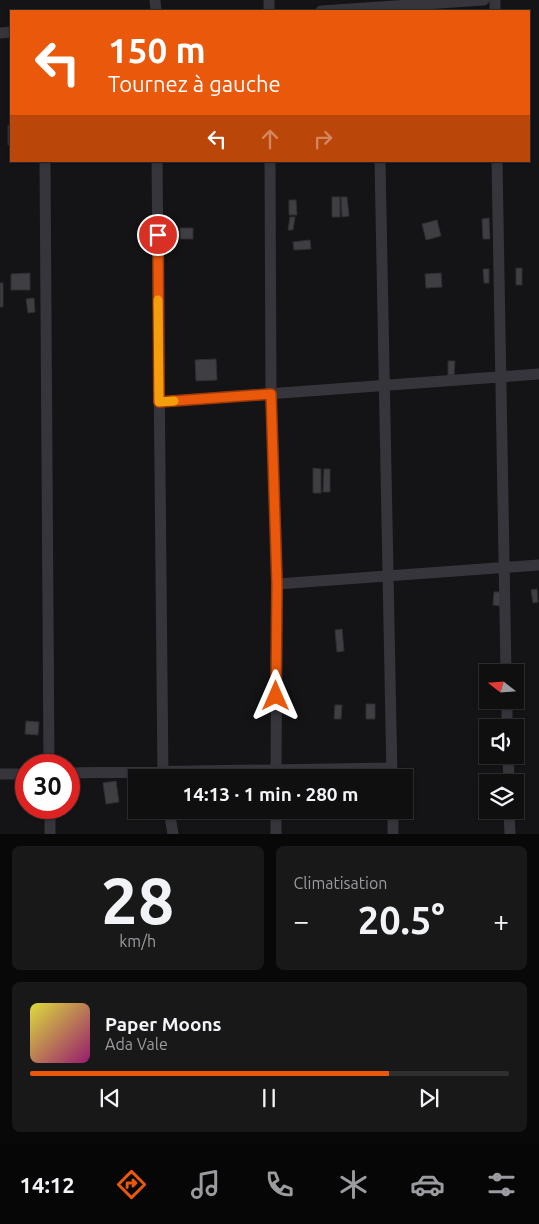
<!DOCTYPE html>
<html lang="fr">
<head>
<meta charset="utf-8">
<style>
	:root { --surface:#0f0f10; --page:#181819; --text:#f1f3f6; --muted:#9b9c9f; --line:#2f2f30; --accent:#ea580c }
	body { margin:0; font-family:Ubuntu,sans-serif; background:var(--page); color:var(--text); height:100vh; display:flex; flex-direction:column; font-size:19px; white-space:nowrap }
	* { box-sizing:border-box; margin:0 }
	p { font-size:16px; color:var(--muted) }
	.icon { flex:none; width:28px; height:28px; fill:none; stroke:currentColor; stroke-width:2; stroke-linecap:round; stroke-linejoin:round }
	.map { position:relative; height:834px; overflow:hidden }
	.panel { display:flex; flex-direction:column; gap:12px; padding:12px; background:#080809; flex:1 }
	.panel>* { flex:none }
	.banner { position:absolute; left:10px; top:10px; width:520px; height:152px; border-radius:0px; box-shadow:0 1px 4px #0004,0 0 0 1px var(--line); background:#ea580c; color:#fff; overflow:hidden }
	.needle { width:32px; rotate:287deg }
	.tools { position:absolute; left:479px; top:664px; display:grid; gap:10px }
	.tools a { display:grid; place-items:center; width:45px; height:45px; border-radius:0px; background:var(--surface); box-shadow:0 1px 4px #0004,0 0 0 1px var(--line); font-size:25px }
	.speed { position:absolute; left:15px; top:754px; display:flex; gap:10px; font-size:25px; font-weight:700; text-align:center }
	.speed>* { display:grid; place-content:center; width:65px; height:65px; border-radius:50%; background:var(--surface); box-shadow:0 1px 4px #0004,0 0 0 1px var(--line); line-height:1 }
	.speed .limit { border:8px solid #d22; background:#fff; color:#111 }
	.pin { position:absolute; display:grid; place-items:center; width:42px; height:42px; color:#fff; margin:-21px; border:2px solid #fff; border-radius:50%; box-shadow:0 1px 5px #0007 }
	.me { position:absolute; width:55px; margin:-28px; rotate:0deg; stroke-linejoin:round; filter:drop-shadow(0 0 4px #0008) }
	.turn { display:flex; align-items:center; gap:18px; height:105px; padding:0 15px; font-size:22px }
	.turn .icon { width:65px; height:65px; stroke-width:2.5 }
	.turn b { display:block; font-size:35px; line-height:42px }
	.lanes { display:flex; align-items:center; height:48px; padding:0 15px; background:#0003; justify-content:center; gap:25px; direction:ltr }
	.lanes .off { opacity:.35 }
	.big { font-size:38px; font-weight:700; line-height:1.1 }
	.panel .widget { flex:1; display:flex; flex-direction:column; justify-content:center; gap:8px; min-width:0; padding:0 18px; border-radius:8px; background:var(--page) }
	.panel .dial { align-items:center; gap:0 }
	.dial b { font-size:65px; line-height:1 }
	.song { display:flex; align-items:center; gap:15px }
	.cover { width:60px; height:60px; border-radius:8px; background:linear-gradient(135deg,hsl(60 70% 55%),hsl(320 70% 35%)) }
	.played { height:5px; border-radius:2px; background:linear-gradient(90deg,var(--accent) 75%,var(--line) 75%) }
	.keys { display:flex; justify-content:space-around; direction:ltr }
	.heat { display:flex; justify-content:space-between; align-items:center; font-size:28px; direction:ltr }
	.panel .tiles { flex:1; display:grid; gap:12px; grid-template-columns:1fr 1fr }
	.widget:last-child { grid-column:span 2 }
	.trip { position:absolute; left:128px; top:769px; width:285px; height:50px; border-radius:0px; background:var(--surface); box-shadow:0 1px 4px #0004,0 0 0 1px var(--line); font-weight:700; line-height:50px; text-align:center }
	.dock { display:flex; height:80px; justify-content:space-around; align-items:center; background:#060606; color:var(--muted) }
	.dock .icon { width:35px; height:35px }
	.dock .on { color:var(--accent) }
	.dock b { font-size:22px; color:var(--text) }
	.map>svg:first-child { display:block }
	.building { fill:#3e3e43; stroke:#2f2e32 }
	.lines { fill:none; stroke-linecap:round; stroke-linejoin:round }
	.street { stroke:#35353b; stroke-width:11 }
	.route-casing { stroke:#983908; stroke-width:12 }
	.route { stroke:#ea580c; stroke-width:9 }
	.slow { stroke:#f59e0b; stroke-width:9 }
</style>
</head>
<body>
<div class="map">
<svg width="539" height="834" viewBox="0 0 539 834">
	<rect width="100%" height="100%" fill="#141416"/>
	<path class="building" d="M8,125h3v20h-3z
		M332,197h8v20h-8z
		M341,197h6l2,19 -7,1z
		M289,200h7l1,15h-8z
		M290,217h5l-2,13h-5z
		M489,218l1,21h-7l-1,-20z
		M437,220l4,16 -15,4 -4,-16z
		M180,228h13v11h-13z
		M310,240l1,9 -17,1 -1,-8z
		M516,268h6v17h-6z
		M483,269h6v14h-5z
		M30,273v17h-19v-16z
		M441,273l1,14 -16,1 -1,-14z
		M0,283h3v24h-3z
		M34,298l1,14 -7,1 -2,-14z
		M216,359l1,21 -21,1 -1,-21z
		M448,361h7l-1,14h-6z
		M313,468l8,1v24h-8z
		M324,469h6v23h-7z
		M537,589l1,13 -5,1 -2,-13z
		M494,592h7l-1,14 -7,-1z
		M342,629l2,22 -7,1 -2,-22z
		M366,704h9v15h-9z
		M335,705h7l-1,14h-7z
		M26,721l13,1 -1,13 -13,-1z
		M116,781l3,21 -13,2 -3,-21z"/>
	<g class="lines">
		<path class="street" d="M155,0l1,11
			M269,0v11
			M495,0v11
			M321,11l163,-11
			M0,33l11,-1
			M45,161l4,604
			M157,161l6,617
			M270,161l1,233 6,190 -1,194
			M380,161l12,617
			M497,161l9,511
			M159,402l380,-28
			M277,584l262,-19
			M507,700v28
			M508,755l1,27
			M69,773l323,-5
			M0,774h26
			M50,808v26
			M169,810l4,24
			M393,810v24
			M509,810l1,24
			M276,834v-24"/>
	</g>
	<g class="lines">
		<defs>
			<path id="route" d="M158,235l1,167 112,-8 6,190 -1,112"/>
		</defs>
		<use href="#route" class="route-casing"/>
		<use href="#route" class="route"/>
		<path class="slow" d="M158,300l1,102 15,-1"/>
	</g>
</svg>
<div class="tools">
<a><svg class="needle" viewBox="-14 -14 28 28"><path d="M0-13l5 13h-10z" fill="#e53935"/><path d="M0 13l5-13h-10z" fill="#9b9c9f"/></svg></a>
<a><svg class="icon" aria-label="sound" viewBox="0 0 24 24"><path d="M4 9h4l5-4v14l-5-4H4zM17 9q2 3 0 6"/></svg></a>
<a><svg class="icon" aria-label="layers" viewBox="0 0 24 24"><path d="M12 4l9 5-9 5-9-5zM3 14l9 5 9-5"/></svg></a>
</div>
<div class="speed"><div class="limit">30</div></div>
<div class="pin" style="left:158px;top:235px;background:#d93025"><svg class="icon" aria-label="arrive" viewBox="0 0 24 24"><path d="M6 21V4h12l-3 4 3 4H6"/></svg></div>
<svg class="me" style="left:276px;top:696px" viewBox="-20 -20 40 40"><path d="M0-17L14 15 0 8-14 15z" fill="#ea580c" stroke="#fff" stroke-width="4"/></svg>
<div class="trip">14:13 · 1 min · 280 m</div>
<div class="banner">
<div class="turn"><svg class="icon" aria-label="left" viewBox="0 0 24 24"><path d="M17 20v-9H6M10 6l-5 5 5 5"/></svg><div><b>150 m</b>Tournez à gauche</div></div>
<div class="lanes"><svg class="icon" aria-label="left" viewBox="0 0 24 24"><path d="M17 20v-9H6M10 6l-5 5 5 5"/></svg><svg class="icon off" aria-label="ahead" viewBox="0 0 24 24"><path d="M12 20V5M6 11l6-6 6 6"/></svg><svg class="icon off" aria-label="right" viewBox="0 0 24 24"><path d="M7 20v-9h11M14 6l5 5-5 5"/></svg></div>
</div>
</div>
<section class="panel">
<div class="tiles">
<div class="widget dial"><b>28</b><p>km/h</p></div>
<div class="widget"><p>Climatisation</p>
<div class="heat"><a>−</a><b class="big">20.5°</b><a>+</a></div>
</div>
<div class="widget">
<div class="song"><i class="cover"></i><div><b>Paper Moons</b><p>Ada Vale</p></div></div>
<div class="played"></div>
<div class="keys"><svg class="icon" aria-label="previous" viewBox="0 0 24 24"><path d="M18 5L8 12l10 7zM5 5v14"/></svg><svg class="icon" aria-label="pause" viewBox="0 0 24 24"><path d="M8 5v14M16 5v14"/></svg><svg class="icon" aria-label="next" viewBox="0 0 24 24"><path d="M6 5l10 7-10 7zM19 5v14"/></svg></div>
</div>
</div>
</section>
<nav class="dock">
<b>14:12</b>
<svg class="icon on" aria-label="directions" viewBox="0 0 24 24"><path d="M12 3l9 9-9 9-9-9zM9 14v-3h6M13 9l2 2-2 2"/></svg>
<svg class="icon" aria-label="music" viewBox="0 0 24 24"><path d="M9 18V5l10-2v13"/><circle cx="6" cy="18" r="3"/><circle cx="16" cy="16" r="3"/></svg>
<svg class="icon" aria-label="phone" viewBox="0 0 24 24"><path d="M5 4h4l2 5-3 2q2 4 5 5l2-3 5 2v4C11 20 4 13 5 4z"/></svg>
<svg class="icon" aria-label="climate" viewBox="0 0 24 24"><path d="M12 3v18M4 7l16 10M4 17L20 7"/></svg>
<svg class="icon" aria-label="car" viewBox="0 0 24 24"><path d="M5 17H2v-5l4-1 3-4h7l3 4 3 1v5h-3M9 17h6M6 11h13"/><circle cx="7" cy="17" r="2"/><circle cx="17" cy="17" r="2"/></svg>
<svg class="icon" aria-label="filters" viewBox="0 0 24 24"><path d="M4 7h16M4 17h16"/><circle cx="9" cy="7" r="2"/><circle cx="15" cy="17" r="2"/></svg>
</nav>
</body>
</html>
